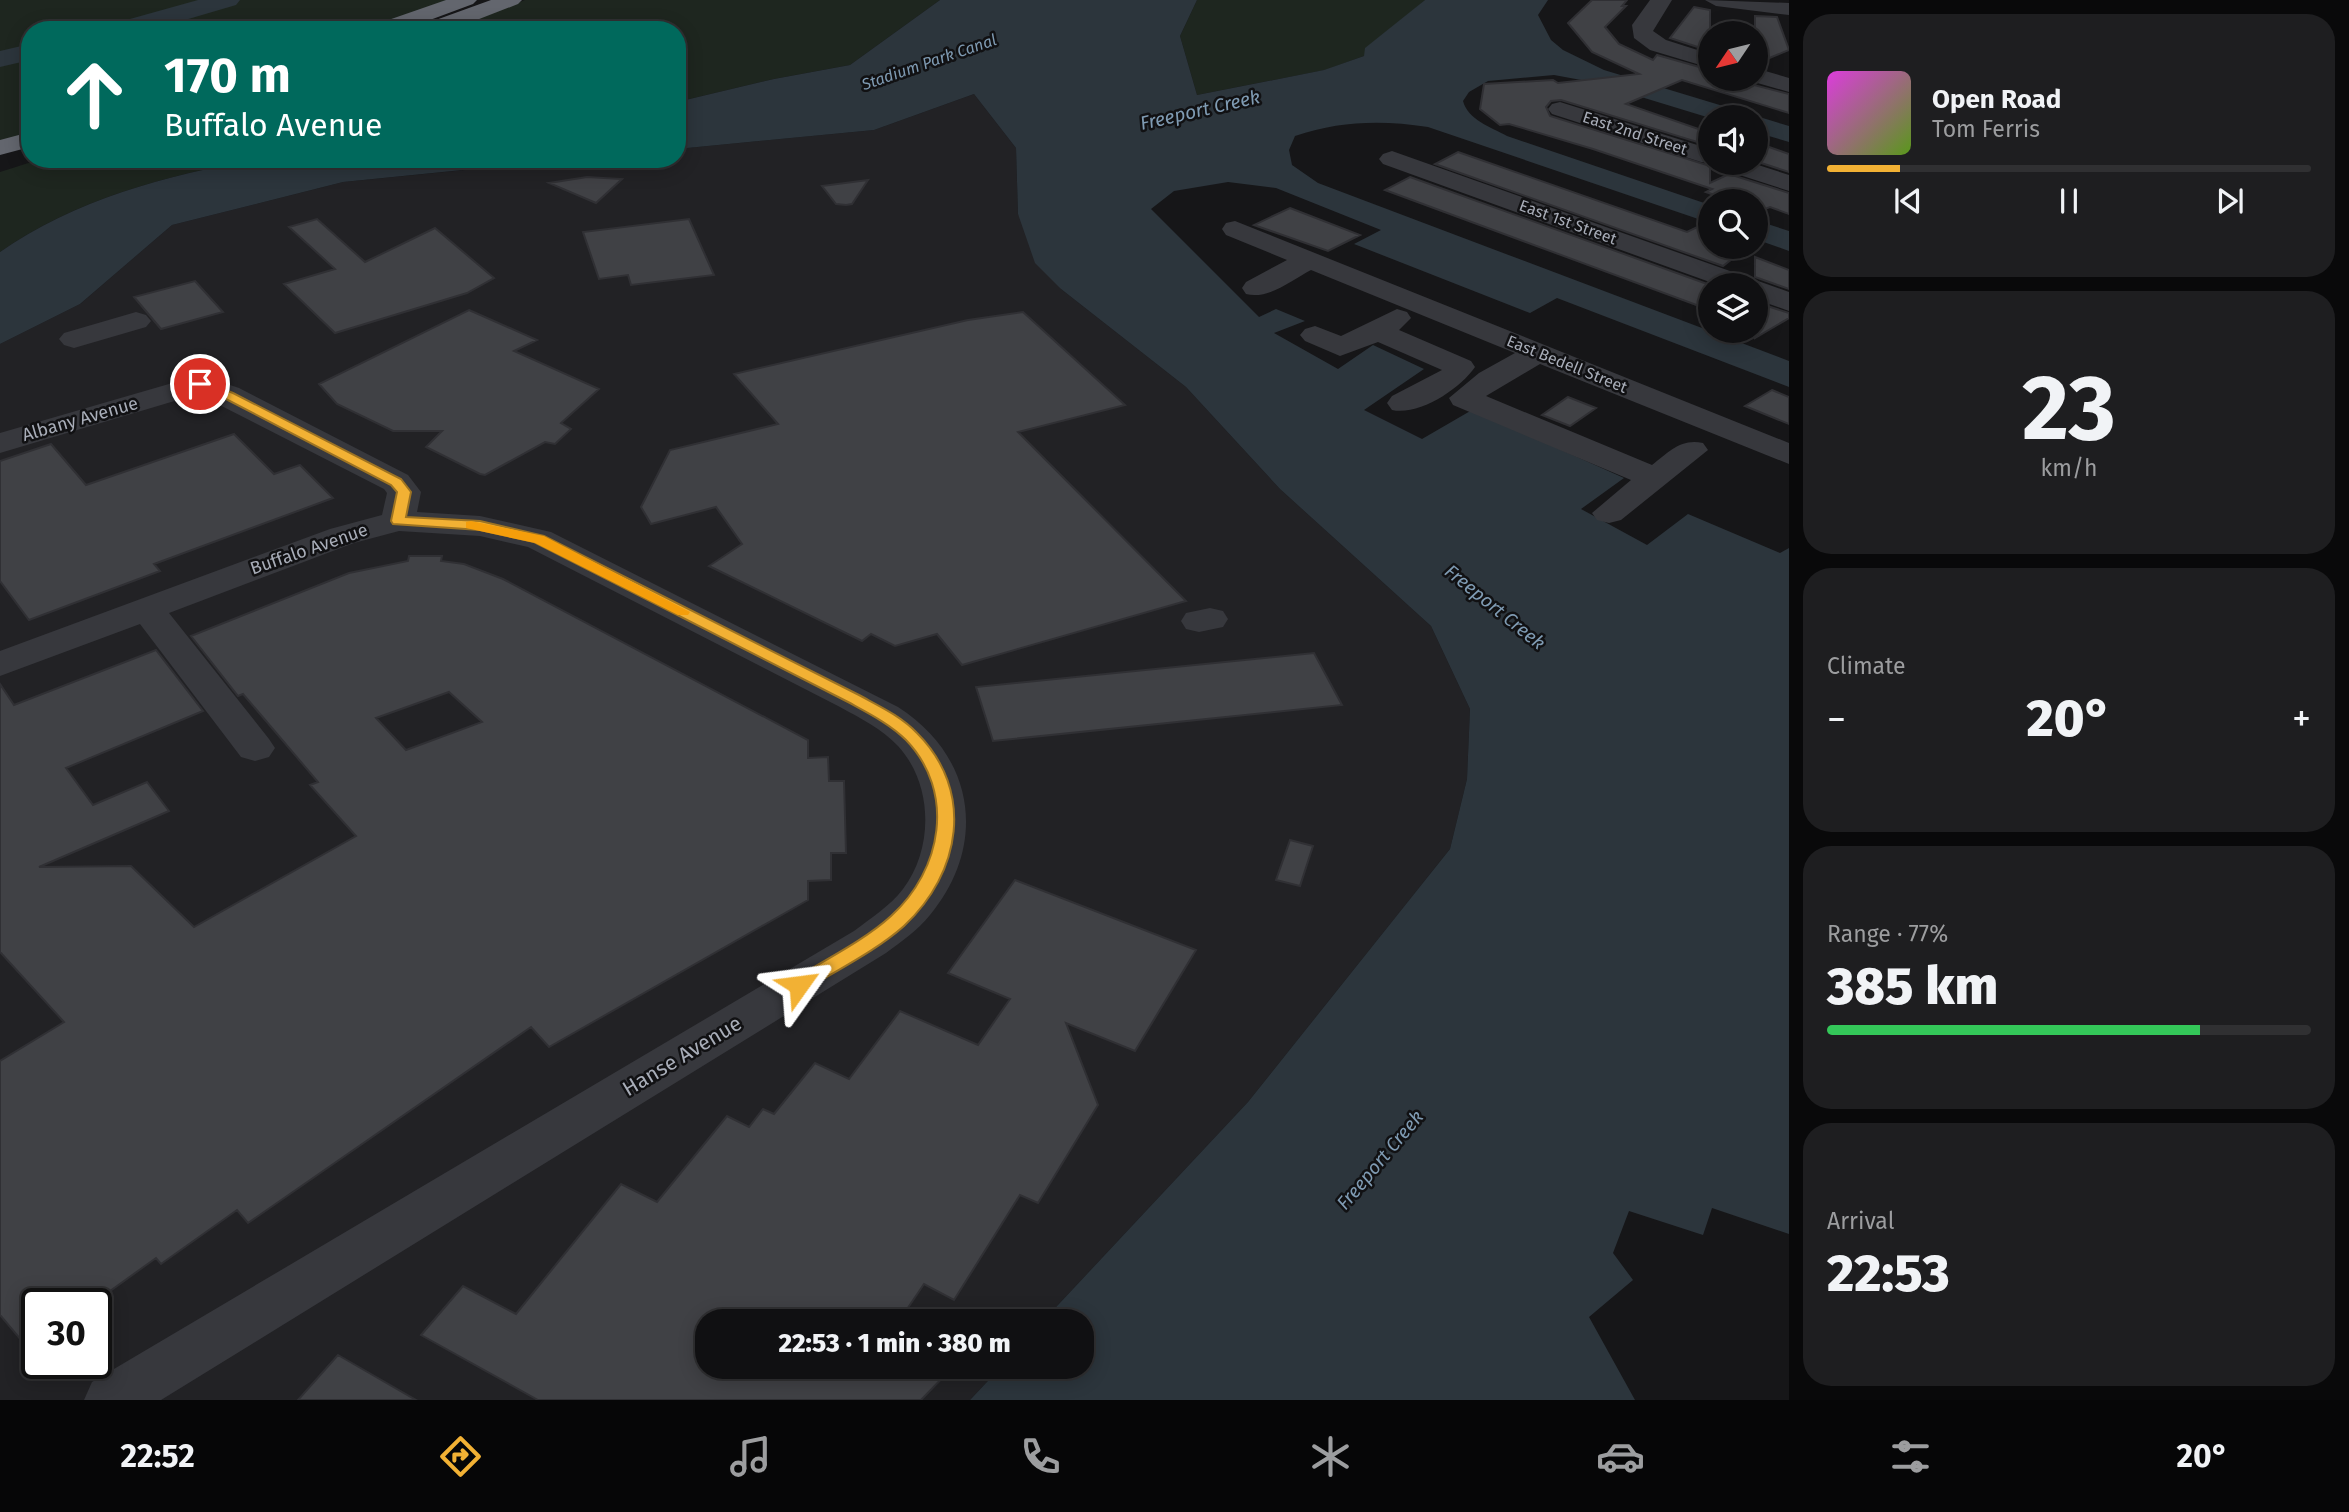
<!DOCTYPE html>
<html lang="en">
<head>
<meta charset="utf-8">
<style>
	:root { --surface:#101012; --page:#1e1e20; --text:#f1f3f6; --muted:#9c9d9f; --line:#303032; --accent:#f2b134 }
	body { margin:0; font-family:"Fira Sans",sans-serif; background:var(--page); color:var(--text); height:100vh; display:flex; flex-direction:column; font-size:26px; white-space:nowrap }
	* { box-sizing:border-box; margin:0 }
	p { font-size:23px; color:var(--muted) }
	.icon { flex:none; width:38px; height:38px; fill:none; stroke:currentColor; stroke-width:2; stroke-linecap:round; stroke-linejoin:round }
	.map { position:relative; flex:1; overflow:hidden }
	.drawer { display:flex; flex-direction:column; gap:14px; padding:14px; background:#09090a; width:560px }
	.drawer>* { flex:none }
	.top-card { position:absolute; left:21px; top:21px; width:665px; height:147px; border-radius:28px; box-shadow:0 4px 18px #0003,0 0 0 2px var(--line); background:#00695c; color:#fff; overflow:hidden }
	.needle { width:46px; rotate:235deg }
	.tools { position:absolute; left:1698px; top:21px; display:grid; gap:14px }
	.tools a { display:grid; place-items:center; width:70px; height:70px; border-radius:50%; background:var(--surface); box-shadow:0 4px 18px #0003,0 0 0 2px var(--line); font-size:35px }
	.speed { position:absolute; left:21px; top:1288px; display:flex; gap:14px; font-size:35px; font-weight:700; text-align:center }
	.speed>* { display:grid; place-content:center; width:91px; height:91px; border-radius:50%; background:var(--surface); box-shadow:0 4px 18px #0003,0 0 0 2px var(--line); line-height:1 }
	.speed .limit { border:4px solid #111; border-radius:10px; background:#fff; color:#111 }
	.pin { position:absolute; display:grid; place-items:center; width:60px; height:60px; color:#fff; margin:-30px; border:4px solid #fff; border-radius:50%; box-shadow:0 2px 7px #0007 }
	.me { position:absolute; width:77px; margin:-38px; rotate:59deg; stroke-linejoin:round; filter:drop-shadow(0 0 5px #0008) }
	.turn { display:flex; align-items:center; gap:24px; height:147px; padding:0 28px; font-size:32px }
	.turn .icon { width:91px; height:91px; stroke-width:2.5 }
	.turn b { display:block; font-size:49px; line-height:60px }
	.big { font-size:52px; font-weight:800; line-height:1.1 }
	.drawer .tile { flex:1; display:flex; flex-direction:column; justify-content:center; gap:10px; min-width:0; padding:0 24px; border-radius:28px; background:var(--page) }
	.drawer .dial { align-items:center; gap:0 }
	.dial b { font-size:91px; line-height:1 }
	.song { display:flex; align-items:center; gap:21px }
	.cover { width:84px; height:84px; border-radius:10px; background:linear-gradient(135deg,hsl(300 70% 55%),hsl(90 70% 35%)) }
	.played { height:7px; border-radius:4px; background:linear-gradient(90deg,var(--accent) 15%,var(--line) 15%) }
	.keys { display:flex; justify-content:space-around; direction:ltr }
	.heat { display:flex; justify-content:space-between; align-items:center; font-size:38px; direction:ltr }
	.charge { height:10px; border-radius:5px; background:linear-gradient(90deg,#34c759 77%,var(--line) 0) }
	.trip { position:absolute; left:695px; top:1309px; width:399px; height:70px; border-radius:28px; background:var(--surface); box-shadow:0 4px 18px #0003,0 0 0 2px var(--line); font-weight:800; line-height:70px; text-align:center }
	.tabs { display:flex; height:112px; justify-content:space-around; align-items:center; background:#060607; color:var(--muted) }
	.tabs .icon { width:49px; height:49px }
	.tabs .on { color:var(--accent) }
	.tabs b { font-size:32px; color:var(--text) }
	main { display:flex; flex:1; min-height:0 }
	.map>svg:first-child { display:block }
	.built { fill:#222225; fill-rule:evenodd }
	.green { fill:#1e261f }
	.water { fill:#2c353c }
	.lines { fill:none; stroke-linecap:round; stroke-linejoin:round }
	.river { fill:#2c353c; fill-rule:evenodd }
	.building { fill:#404145; stroke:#303034; stroke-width:2; fill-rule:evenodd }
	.minor { fill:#37383d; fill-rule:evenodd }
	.highway { fill:#63666e; fill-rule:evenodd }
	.route { fill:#f2b134; stroke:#9d7322; stroke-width:2 }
	.slow { fill:#f59e0b }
	.labels { text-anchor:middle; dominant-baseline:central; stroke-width:5; stroke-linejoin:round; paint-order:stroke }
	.far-water-label { font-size:16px; font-style:italic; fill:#7f9bb3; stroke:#111113 }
	.far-street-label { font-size:16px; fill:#a8adb8; stroke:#111113 }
	.street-label { font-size:18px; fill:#a8adb8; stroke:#111113 }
	.water-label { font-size:19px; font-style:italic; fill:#7f9bb3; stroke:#111113 }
	.near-street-label { font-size:21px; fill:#a8adb8; stroke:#111113 }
</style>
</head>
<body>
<main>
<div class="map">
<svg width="1789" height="1400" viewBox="0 0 1789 1400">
	<rect width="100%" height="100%" fill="#161618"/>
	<path class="built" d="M974,94l42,54 2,66 43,75 125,98 94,102 151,137 39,83 -3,70 -17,70 -202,253 -205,219h-336v46h294l-31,33h-970v-1056l80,-40 92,-79 171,-43 232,-23h102v-10l197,-19zM37,1304h59v59h-59z"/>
	<path class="green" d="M0,0h451l-85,30h-336v104l-30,8z
		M525,0h415l-90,65 -76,14 -97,23v-72h-231z
		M1197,0h228l-61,56 -39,14 -128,25 -17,-59z
		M41,159h220c-89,14 -187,41 -261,93v-80z"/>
	<path class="water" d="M940,0h257l-17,36 17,59 127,-25 40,-14 1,-8 60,-48h123l-10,15 13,25 12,10 41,20 185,56v16l-34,-10v-15l-45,1 -118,-36 -38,-7 -66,6 -19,11 -6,9c5,19 28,26 44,35l203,69v18l-282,-96c-47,-7 -88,-6 -133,9l-6,14 3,15 26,18 471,178v26l-232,-89 -27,15 -176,-69 27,-14 -105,-42 -48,-6 -54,9 -23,18 108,108 17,-8 29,12 -31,12 64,36 35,-24 51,24 -60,41 58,29 50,-29 152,68 -43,31 66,36 41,-31 92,39 9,-5v686l-77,-26 -9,27 -74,-24 -16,42 20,27 -44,37 46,83h-665l31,-33h81v-46h-39l205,-219 202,-253 17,-70 3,-70 -39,-83 -151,-137 -94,-102 -125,-98 -26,-26 -17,-49 -2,-66 -42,-54 -100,36 -197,19v-47l97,-23 76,-14z
		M261,159h310l-228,23 -171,43 -92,79 -80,40v-92c74,-52 172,-79 261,-93z
		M1755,220l34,11v20l-34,-12z"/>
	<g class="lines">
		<path class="river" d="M198,0h42l-4,5 -85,25h-43l4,-6z
			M30,44v16l-30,7v-16z"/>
	</g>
	<path class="building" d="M1592,0h35l-5,6h4l-21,21 14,17 34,16 4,-5 53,15v9h35l1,4 43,11v19l-107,-33 -56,24 84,29v13l-149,-46 -10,1 -5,6 4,9 160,50v17l19,-9 60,19v21l-19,-7 -5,2 -10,-4v-4h-24l-25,-9 6,-3 -119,-40 -84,-25 -9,1 -20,-16 4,-25 69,-4 5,3 81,-9 -47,-22 -24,-29z
		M1694,7l16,3v41l-40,-13z
		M1755,16l22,1 12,33 -34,14z
		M1755,142l34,12v18l-34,-11z
		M1458,152l229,80 23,-11v26h17l14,5 -18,14 -288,-102z
		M587,177l35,2 -26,24 -47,-20z
		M1410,177l300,108v25l-325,-120z
		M868,180l-16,24 -6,1 -10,-1 -14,-18z
		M1290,208l70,27 -32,16 -74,-26z
		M317,219l48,43 70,-34 59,50 -27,15 -132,40 -51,-49 51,-15 -46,-42z
		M689,219l25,56 -83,10 -3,-10 -29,4 -16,-47z
		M1755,257l34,13v19l-34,-12z
		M195,281l28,31 -62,17 -27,-32z
		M1755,302l34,11v5l-34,20z
		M469,310l68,30 -23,11 85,38 -38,34 10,6 -16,15 -10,-2 -60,33 -5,-1 -54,-27 16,-16h-49l-56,-27 -18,-20z
		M1023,312l102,93 -107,27 168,169 -224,64 -25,-31 -42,12 -24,-12 -9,7 -153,-75 33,-22 -26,-37 -65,17 -10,-17 29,-57 108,-26 -44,-50 234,-54z
		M1772,390l17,7v27l-44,-18z
		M1568,397l28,11 -26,18 -28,-11z
		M234,434l40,40 26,-9 33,33 -179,66 6,7 -131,49 -29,-39v-120l51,-17 35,41z
		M409,556h33l-1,5 23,3 39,15 305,161v18l20,-1 1,24h15l2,72h-15v27l-23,1v19l-259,147 -18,-20 -283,196 -11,-13 -76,54 -5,-6 -64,46h-55v55l-37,-44v-254l64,-39 -64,-70v-268l14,21 142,-55 47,61 -137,57 27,37 54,-23 22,29 -130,56 92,-1 63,61 162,-91 -46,-51 8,-3 -75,-88 -5,2 -47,-60 158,-63 59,-12zM449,692l33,30 -76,28 -30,-32z
		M1314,653l28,52 -349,36 -17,-54z
		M1290,840l23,6 -13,40 -24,-6z
		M1015,880l181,70 -61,101 -69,-28 32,82 -60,98 -18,-8 -66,105 -30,-16 -25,37h-192v46h246l-32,33h-383l-117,-65 42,-49 53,28 105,-130 36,18 70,-86 22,11 14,-18 11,5 41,-51 34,16 51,-68 78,34 32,-46 -62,-26z
		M338,1355l78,45h-118z"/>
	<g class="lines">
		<path class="minor" d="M1650,0h22l-19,31 13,9 44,14v14l-60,-18 -16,-12 -2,-13z
			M1705,0l84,3v12l-73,-9z
			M1755,68l34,10v14l-42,-12 8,-1z
			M1560,102l150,47v14h42l37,12v16l-71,-23 -3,-5 -14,-1 -149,-48 -4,-5 4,-5z
			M1392,151l397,141v19l-34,-12v-14h-37l-335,-121 -4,-5 4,-5z
			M1235,221l554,222v21l-249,-100 -54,32 166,69c17,-13 29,-27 51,-22l5,7 -87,70 -12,3 -12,-3 -5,-7 39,-33 -178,-75 -4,-7 30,-25 36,-20 -204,-83c-19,10 -43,30 -65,24l-4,-6 4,-6 41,-22 -61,-25 -4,-6 4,-6z
			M1397,309l10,3 4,6 -12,12 72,31 4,6c-15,22 -56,49 -83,43l-5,-7 5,-7 50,-26 -64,-28 -38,14 -35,-15 -5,-6 5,-6 10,-3 26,10z
			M136,312l10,3 5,6 -5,6 -72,21 -10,-3 -5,-6 5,-6z
			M200,375l39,13 169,87 13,17 -4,20 63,4 71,16 347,175c77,49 90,138 32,208 -12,15 -29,27 -44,38l-725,447h-77l8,-18 762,-451c17,-13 36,-25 49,-42 31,-41 30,-105 -5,-143 -16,-17 -38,-28 -58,-39l-312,-160 -48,-11 -81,-5 -45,12 -185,70 100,126 6,9 -6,9 -14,4 -14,-4 -101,-133 -140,52v-25l330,-122 52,-14 5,-22 -3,-4 -186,-95 -198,59v-20z
			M1210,608l13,3 5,8 -5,8 -24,5 -13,-3 -5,-8 5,-8z"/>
		<path class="highway" d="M446,0h31l-4,4 -70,26h-32l3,-5z
			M491,0h31l-4,4 -67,26h-18l-3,-4 3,-5z
			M30,132v15l-30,8v-15z"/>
	</g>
	<path class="route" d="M200,380l33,13 168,86 10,13 -5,25 74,4 64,15 315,159c20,11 42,21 58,38 58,58 44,140 -13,193 -28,25 -67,44 -99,64h-13l-3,-5 3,-5c31,-19 73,-40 99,-64 51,-46 65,-124 15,-176 -16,-16 -38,-27 -58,-38l-314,-160 -54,-12 -87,-6 -2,-3 6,-29 -6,-7 -167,-87 -29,-11 -1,-3z"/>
	<path class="slow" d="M471,521l73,15 146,76 -2,3h-10l-143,-72 -69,-15v-6z"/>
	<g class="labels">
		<g class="far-water-label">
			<text transform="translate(929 62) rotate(-19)">Stadium Park Canal</text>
		</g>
		<g class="far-street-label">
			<text transform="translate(1635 133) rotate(18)">East 2nd Street</text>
			<text transform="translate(1568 222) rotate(20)">East 1st Street</text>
			<text transform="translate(1567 364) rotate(22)">East Bedell Street</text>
		</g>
		<g class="street-label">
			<text transform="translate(80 419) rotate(-16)">Albany Avenue</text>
			<text transform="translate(309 549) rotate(-19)">Buffalo Avenue</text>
		</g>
		<g class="water-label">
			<text transform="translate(1200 110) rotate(-13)">Freeport Creek</text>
			<text transform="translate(1495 607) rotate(39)">Freeport Creek</text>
			<text transform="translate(1380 1160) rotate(-50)">Freeport Creek</text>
		</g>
		<g class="near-street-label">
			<text transform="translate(682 1056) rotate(-31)">Hanse Avenue</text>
		</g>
	</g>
</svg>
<div class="tools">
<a><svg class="needle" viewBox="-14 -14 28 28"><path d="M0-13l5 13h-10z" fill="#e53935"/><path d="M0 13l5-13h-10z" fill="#9c9d9f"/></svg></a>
<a><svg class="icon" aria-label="sound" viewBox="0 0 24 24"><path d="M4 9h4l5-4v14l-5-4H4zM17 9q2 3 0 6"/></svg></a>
<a><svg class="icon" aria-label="search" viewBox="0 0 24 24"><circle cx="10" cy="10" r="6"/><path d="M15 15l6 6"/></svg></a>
<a><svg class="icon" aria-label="layers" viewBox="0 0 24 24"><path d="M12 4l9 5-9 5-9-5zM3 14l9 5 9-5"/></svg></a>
</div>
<div class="speed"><div class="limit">30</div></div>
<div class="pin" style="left:200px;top:384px;background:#d93025"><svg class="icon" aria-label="arrive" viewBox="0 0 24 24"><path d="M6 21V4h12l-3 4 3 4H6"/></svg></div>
<svg class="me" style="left:799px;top:985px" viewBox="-20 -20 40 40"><path d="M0-17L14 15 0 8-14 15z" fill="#f2b134" stroke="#fff" stroke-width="4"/></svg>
<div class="trip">22:53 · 1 min · 380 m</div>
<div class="top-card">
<div class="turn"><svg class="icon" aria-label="ahead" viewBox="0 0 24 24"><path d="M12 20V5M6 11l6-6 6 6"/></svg><div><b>170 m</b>Buffalo Avenue</div></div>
</div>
</div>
<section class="drawer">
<div class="tile">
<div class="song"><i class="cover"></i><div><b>Open Road</b><p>Tom Ferris</p></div></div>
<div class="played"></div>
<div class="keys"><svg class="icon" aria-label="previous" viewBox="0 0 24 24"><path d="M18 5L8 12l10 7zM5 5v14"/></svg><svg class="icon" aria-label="pause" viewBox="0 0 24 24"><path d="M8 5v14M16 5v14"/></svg><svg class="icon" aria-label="next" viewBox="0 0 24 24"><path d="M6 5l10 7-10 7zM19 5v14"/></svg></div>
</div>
<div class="tile dial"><b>23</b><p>km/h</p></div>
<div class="tile"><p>Climate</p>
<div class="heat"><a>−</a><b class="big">20°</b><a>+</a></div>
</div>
<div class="tile"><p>Range · 77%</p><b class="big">385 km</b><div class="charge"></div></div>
<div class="tile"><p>Arrival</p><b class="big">22:53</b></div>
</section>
</main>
<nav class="tabs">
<b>22:52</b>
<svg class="icon on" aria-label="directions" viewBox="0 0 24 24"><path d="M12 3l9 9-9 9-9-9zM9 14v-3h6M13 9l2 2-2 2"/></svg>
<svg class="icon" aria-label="music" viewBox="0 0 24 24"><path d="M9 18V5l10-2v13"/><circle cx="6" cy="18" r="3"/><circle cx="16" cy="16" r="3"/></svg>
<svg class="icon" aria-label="phone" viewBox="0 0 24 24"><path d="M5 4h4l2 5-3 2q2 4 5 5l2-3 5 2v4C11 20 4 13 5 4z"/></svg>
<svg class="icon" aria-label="climate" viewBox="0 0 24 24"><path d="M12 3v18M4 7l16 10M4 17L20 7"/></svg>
<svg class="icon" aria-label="car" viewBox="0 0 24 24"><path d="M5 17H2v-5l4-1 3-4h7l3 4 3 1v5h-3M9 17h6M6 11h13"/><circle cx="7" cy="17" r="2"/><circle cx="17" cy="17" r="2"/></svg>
<svg class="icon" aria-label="filters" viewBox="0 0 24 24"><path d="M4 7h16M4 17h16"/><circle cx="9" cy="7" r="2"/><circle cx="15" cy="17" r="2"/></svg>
<b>20°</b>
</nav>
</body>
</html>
